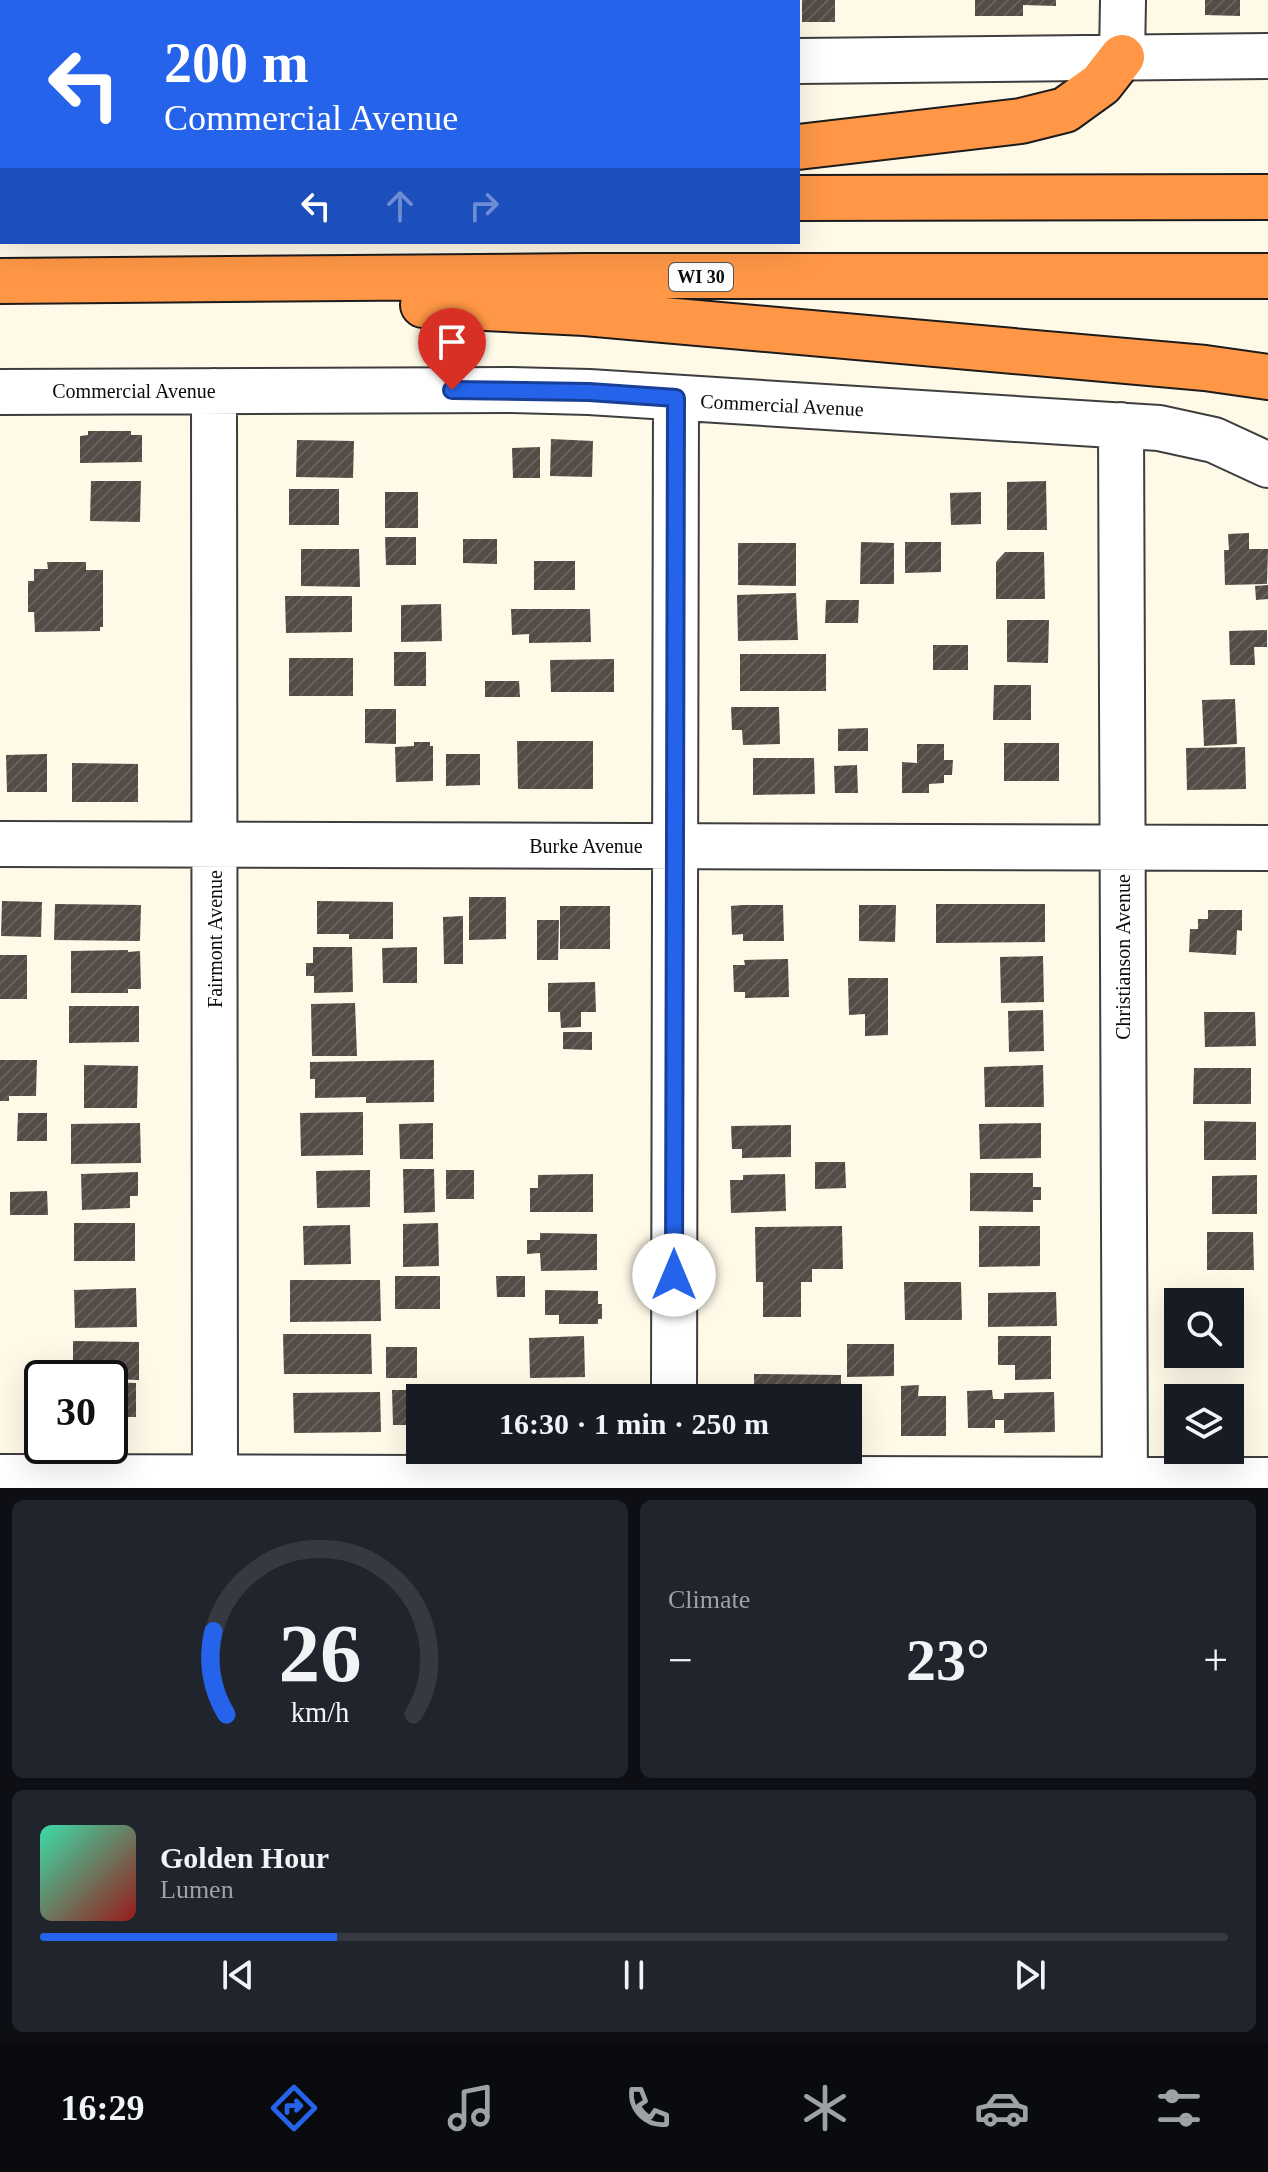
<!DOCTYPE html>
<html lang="en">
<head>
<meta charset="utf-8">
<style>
	:root { --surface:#171b24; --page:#20242c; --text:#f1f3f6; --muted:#9ea1a6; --line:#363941; --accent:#2563eb }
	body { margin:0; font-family:"Times New Roman",serif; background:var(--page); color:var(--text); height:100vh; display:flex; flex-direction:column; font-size:30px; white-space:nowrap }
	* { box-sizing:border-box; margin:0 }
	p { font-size:26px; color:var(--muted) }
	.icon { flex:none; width:44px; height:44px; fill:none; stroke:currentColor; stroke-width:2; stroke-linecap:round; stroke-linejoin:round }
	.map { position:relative; height:1488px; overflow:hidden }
	.sheet { display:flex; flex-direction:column; gap:12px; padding:12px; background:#0d0f14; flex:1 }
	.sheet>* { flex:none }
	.hud { position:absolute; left:0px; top:0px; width:800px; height:244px; box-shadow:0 8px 32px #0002; background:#2563eb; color:#fff; overflow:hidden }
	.fabs { position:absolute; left:1164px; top:1288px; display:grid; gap:16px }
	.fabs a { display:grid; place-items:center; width:80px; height:80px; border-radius:0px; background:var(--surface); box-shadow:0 8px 32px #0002; font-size:40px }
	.speed { position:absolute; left:24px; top:1360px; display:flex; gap:16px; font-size:40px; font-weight:700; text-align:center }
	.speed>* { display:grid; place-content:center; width:104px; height:104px; border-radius:50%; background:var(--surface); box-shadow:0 8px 32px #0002; line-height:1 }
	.speed .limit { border:4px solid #111; border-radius:12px; background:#fff; color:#111 }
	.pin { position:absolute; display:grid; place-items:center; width:68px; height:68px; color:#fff; margin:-82px -34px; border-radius:50% 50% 50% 0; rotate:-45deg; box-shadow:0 0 8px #0007 }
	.pin .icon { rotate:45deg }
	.me { position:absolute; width:88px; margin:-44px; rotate:0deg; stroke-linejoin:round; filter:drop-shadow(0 0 6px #0008) }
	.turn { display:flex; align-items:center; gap:28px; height:168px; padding:0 32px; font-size:36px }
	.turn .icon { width:104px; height:104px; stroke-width:2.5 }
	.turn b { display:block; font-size:56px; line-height:68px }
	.lanes { display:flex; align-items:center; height:76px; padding:0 32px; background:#0003; justify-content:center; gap:40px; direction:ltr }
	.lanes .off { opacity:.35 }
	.big { font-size:60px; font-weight:600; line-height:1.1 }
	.sheet .tile { flex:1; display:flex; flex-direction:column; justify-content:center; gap:12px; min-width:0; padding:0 28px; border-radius:12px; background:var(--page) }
	.sheet .dial { align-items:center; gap:0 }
	.dial svg { height:208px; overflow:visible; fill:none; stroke:var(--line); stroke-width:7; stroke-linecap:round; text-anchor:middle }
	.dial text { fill:var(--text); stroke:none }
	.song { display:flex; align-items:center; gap:24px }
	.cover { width:96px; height:96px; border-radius:12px; background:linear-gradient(135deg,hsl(160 70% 55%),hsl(0 70% 35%)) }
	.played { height:8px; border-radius:4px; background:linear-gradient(90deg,var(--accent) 25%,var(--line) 25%) }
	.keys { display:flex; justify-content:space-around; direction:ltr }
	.heat { display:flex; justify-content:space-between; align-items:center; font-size:44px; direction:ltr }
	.sheet .tiles { flex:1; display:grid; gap:12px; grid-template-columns:1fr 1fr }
	.tile:last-child { grid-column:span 2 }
	.trip { position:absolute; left:406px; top:1384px; width:456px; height:80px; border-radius:0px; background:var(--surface); box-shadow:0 8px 32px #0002; font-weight:600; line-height:80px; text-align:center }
	.tabs { display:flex; height:128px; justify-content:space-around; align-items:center; background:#090b0e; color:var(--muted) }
	.tabs .icon { width:56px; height:56px }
	.tabs .active { color:var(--accent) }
	.tabs b { font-size:36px; color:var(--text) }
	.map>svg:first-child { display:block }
	.park { fill:url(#park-tufts) }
	.building { fill:url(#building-hatch) }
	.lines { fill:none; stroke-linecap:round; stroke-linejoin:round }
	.minor-casing { stroke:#3e3e3e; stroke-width:48 }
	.highway-casing { stroke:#1c1c1c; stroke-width:48 }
	.minor { stroke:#fff; stroke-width:44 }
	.highway { stroke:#ff9746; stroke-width:44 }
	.route-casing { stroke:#184099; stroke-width:20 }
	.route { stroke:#2563eb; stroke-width:14 }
	.labels { text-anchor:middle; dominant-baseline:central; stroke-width:8; stroke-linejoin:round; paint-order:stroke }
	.shield { fill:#fff; stroke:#545454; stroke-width:2 }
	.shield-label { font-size:18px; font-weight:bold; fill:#0b0b0b }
	.street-label { font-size:20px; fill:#0b0b0b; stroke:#fff }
</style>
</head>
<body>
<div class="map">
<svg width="1268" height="1488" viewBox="0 0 1268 1488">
	<defs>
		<pattern id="park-tufts" width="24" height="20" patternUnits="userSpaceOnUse" patternTransform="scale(2)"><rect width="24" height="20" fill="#d0ecb0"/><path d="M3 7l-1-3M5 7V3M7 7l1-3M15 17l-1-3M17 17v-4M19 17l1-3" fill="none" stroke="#b1c996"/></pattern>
		<pattern id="building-hatch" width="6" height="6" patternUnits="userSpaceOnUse" patternTransform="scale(2)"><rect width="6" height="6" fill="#544b46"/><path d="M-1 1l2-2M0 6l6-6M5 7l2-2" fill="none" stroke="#68605c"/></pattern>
	</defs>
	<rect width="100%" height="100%" fill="#fffae8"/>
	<path class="park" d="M0,0h366v2h-364l-2,56z"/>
	<path class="building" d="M802,0h33v22h-33z
		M975,0h81v6l-33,-1v11h-48z
		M1205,0h35v16l-35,-1z
		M88,431h43v4h11v27l-62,1v-27l8,-1z
		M551,439l42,2 -1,36 -42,-1z
		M297,440l57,1 -1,37 -57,-1z
		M540,447v31h-27l-1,-30z
		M91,481h50l-1,41 -50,-1z
		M1046,481l1,49h-40v-48z
		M289,489h50v36h-50z
		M385,492h33v36h-33z
		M981,492v32l-30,1 -1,-32z
		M1249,533v16h19l-1,35 -42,1 -1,-35h5l-1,-16z
		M385,537h31v28h-30z
		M463,539h34v25l-34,-1z
		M861,542l33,1v41h-34z
		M905,542h36v30l-36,1z
		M738,543h58v43l-58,-1z
		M301,549h58l1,38 -59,-1z
		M1005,552h39l1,47h-49v-37z
		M534,561h41v29h-41z
		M47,562h39v8h17v57h-3v4l-65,1 -1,-20h-6v-31h6v-12h14z
		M1268,585v14l-12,1 -1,-14z
		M796,593l2,47 -60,1 -1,-46z
		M285,596h67v36l-66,1z
		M826,600h33l-1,23h-33z
		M441,604l1,37 -41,1v-37z
		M511,609h79l1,33 -62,1v-9l-17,1z
		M1007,620h42l-1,43 -41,-1z
		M1267,630v17h-13l1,18h-25l-1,-34z
		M933,645h35v25h-35z
		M394,652h32v34h-32z
		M740,654h86v37h-86z
		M289,658h64v38h-64z
		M614,659v33h-63l-1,-32z
		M485,681h34l1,16h-35z
		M994,685h37v35h-38z
		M1235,699l2,45 -33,2 -2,-46z
		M731,707h48l1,37 -37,1 -1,-15h-10z
		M365,709h31v35l-31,-1z
		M868,728v23h-30v-22z
		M517,741h76v48h-75z
		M414,742h16v4h3v35l-37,1 -1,-35 19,-1z
		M1004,743h55v38h-55z
		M917,744h27v16h9l-1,15h-8v8l-15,1v9h-27v-31l15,1z
		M1245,747l1,42 -59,1 -1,-42z
		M47,754v38h-40l-1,-37z
		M446,754h34v31l-34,1z
		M753,758h61l1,36 -62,1z
		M72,763l66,1v38h-66z
		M857,765l1,28h-23l-1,-27z
		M469,897h37v42l-37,1z
		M2,901l40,1 -1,35 -40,-1z
		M317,901l76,1v37h-44v-5h-32z
		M55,904l86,1 -1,36 -86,-1z
		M936,904h109v38l-109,1z
		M742,905h41l1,36h-41v-7l-11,1 -1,-29z
		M859,905h37l-1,37 -36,-1z
		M560,906h50v43h-50z
		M1208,910h34v21l-5,-1 -1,25 -47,-3 1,-23h8v-10h10z
		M463,916v48h-19l-1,-47z
		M537,920h22l-1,40h-21z
		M313,947h39l1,45 -39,1v-17h-8v-13h7z
		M417,947v36h-34l-1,-35z
		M128,950v2l12,-1 1,38h-13v4h-57v-42z
		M0,955h27v44h-27z
		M1043,956l1,46 -43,1 -1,-46z
		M788,959l1,38 -44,1v-6h-11l-1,-27h12l-1,-5z
		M848,978h40v57l-23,1v-22l-16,1z
		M595,982l1,30h-15v15l-20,1 -1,-16h-12v-29z
		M355,1003l2,53h-45l-1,-52z
		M69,1006h70v36l-70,1z
		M1043,1010l1,41 -35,1 -1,-41z
		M1204,1012h51l1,34 -51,1z
		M563,1032h29v18l-29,-1z
		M0,1060h37l-1,36h-27v5h-9z
		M434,1060v42l-68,1v-6l-51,1v-19h-5v-17z
		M84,1065l54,1 -1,42h-53z
		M1043,1065l1,42h-59l-1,-40z
		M1194,1068h57v36h-58z
		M363,1112v43l-62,1 -1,-43z
		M18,1113h29v28h-30z
		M1204,1121l52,1v38h-52z
		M140,1123l1,40 -70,1v-40z
		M433,1123v36h-33l-1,-35z
		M1041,1123v35l-61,1 -1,-35z
		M791,1125v32l-49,1v-9h-10l-1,-23z
		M815,1162h30l1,26 -31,1z
		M403,1169h31l1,43 -31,1z
		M370,1170v37l-53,1 -1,-37z
		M446,1170h28v29h-28z
		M138,1172v24h-8v12l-48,2 -1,-36z
		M970,1173h63v14h8v13h-8v12l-63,-1z
		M593,1174v38h-63v-24h8v-13z
		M785,1174l1,37 -55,2 -1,-33h13v-5z
		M1257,1175v39h-45v-38z
		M47,1191l1,24h-38v-23z
		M74,1223h61v38h-61z
		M438,1223l1,43 -36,1v-43z
		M350,1225l1,39 -47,1 -1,-39z
		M842,1226l1,43h-31v13h-11v35h-38v-35h-7l-1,-55z
		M979,1226h61v40l-61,1z
		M1207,1232h46l1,38h-47z
		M540,1233l57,1v36l-56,1 -1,-18 -13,1v-14h13z
		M395,1276h45v33h-45z
		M496,1276h29v21h-28z
		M290,1280h90l1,41 -91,1z
		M904,1282h57l1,38h-57z
		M136,1288l1,39 -62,1 -1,-38z
		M545,1290l53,1v13h4v15h-4v5h-39v-9h-14z
		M1056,1292l1,34 -69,1v-34z
		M283,1334h88l1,40h-88z
		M584,1336l1,41 -55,1 -1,-40z
		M998,1336h53v43l-36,1v-15h-17z
		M73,1341l66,1v38l-66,-2z
		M847,1344h47v32l-47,1z
		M386,1347h31v31h-31z
		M754,1374l87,1v23h-87z
		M110,1382l26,1v34h-26z
		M919,1385l-1,11h28v40h-45v-50z
		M558,1388h38v10h-48v-5h10z
		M473,1389h34v9h-34z
		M392,1390h30l-2,35h-27z
		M992,1390l1,9h11v-6l50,-1 1,40 -51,1v-13h-9v8h-27l-1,-37z
		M380,1392l1,40 -87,1 -1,-40z"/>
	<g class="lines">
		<defs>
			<path id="minor" d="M676,2v-2
				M1122,57l1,-57
				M798,61l470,-5
				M214,391l1,1097
				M0,392l511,-2 78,2 570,36 55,12 54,25
				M1121,425l4,1063
				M0,844l1268,4
				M674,1398l2,-1000
				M0,1477l1268,3"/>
			<path id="highway" d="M798,147l223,-26 44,-11 36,-26 21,-27
				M798,198l470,-1
				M0,201h2
				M0,281l584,-5h684
				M423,305l162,8 620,55 63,9"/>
		</defs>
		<use href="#minor" class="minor-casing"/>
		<use href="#highway" class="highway-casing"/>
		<use href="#minor" class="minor"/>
		<use href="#highway" class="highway"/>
	</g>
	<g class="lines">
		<defs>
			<path id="route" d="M452,390l137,2 87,6 -2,877"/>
		</defs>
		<use href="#route" class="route-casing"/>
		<use href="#route" class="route"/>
	</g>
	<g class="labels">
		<rect class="shield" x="669" y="263" width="64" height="28" rx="6"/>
		<g class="shield-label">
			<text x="701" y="277">WI 30</text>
		</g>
		<g class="street-label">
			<text x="134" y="391">Commercial Avenue</text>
			<text transform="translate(782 405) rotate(3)">Commercial Avenue</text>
			<text x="586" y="846">Burke Avenue</text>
			<text transform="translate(215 939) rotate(-90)">Fairmont Avenue</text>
			<text transform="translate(1123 957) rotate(-90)">Christianson Avenue</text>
		</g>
	</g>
</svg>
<div class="fabs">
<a><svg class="icon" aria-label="search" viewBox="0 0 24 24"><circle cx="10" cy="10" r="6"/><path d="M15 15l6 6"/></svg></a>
<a><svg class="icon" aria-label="layers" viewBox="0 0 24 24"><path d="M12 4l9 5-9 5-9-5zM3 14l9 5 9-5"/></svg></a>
</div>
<div class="speed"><div class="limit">30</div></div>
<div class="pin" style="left:452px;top:390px;background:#d93025"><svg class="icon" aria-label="arrive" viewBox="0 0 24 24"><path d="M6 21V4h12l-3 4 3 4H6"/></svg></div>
<svg class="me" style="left:674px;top:1275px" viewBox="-20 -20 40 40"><circle r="19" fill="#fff"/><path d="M0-13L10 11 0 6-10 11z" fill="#2563eb"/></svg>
<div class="trip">16:30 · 1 min · 250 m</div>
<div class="hud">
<div class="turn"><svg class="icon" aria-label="left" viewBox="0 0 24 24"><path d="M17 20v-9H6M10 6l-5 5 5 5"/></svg><div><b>200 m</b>Commercial Avenue</div></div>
<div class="lanes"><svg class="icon" aria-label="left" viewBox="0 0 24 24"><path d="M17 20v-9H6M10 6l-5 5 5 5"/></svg><svg class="icon off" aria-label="ahead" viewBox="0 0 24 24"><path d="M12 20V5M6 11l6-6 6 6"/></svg><svg class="icon off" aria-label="right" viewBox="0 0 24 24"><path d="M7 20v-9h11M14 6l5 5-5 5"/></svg></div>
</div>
</div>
<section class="sheet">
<div class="tiles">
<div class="tile dial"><svg viewBox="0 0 100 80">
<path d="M14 69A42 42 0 1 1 86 69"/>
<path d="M14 69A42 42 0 0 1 9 37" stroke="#2563eb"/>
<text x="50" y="56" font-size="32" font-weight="700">26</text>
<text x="50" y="72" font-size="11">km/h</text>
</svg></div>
<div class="tile"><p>Climate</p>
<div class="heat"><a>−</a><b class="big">23°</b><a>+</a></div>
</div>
<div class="tile">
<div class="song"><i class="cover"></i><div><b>Golden Hour</b><p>Lumen</p></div></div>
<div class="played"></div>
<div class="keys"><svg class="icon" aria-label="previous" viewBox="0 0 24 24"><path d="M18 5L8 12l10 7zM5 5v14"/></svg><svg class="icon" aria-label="pause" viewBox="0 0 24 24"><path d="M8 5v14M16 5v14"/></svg><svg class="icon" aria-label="next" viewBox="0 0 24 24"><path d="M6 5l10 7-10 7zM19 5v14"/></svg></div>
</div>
</div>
</section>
<nav class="tabs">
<b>16:29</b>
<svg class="icon active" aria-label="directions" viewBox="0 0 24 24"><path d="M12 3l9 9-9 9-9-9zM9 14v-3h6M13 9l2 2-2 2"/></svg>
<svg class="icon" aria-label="music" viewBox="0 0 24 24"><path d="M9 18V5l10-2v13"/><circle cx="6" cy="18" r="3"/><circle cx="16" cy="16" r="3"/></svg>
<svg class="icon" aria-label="phone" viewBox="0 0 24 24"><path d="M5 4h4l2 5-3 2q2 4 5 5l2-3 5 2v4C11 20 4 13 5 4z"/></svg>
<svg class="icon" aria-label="climate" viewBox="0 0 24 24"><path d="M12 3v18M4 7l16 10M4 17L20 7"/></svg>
<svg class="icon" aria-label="car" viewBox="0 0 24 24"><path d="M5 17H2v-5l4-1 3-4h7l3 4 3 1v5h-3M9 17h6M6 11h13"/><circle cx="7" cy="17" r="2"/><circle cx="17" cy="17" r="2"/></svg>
<svg class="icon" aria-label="filters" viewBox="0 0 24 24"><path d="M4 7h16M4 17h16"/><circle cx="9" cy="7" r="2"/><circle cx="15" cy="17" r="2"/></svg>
</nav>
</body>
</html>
